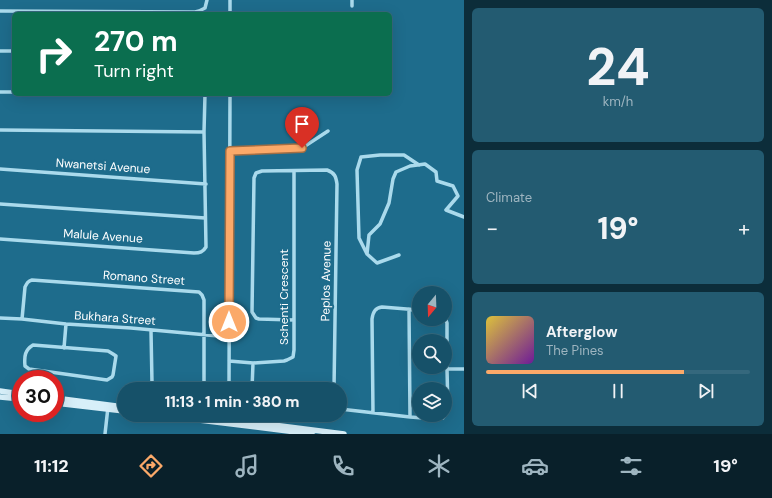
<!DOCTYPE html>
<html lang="en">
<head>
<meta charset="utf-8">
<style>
	:root { --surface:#165169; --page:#235b71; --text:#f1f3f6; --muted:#9eb5c0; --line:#35687d; --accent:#fba969 }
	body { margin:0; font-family:"DM Sans",sans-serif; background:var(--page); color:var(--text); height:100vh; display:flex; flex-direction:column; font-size:15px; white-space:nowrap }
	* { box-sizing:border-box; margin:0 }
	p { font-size:13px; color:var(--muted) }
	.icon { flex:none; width:22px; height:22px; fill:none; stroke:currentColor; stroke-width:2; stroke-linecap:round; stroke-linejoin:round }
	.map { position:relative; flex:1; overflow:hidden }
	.side { display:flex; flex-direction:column; gap:8px; padding:8px; background:#0c2d3a; width:308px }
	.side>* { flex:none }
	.hud { position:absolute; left:12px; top:12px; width:380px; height:84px; border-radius:6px; box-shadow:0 4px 16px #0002,0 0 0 1px var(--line); background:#0b6e4f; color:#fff; overflow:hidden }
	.needle { width:26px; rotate:199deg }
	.tools { position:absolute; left:412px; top:286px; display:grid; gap:8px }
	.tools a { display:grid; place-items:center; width:40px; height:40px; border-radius:50%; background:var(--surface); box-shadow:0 4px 16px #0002,0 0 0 1px var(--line); font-size:20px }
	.speed { position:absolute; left:12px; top:370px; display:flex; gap:8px; font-size:20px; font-weight:700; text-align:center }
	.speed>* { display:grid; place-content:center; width:52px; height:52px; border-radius:50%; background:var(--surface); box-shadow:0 4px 16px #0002,0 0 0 1px var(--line); line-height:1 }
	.speed .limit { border:6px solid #d22; background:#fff; color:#111 }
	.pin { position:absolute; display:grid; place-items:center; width:34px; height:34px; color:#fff; margin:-41px -17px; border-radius:50% 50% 50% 0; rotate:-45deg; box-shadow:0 0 4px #0007 }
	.pin .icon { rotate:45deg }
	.me { position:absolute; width:44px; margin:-22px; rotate:0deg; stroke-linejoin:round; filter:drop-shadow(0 0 3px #0008) }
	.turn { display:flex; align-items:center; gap:14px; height:84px; padding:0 16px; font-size:18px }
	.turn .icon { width:52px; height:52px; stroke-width:2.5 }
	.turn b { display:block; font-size:28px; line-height:34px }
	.big { font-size:30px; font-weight:800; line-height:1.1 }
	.side .tile { flex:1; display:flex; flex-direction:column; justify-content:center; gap:6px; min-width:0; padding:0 14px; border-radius:6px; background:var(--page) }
	.side .dial { align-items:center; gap:0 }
	.dial b { font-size:52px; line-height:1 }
	.song { display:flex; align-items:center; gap:12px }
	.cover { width:48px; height:48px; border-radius:6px; background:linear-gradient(135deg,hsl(50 70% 55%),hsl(280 70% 35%)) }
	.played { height:4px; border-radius:2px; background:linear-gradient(90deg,var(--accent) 75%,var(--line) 75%) }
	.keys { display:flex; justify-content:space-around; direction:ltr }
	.heat { display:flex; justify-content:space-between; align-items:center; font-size:22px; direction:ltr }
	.trip { position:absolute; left:117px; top:382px; width:230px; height:40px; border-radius:20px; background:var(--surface); box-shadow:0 4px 16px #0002,0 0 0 1px var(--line); font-weight:800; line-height:40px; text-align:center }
	.dock { display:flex; height:64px; justify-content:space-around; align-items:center; background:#09202a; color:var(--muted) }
	.dock .icon { width:28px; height:28px }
	.dock .on { color:var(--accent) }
	.dock b { font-size:18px; color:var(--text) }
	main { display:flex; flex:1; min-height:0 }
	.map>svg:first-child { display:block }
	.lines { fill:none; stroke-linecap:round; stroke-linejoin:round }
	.street { stroke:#aadaec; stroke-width:3.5 }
	.secondary { stroke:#d7eff9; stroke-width:5.5 }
	.route-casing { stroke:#a36e44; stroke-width:10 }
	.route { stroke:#fba969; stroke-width:7 }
	.labels { text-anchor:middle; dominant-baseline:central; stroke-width:4; stroke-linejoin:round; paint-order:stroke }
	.street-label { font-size:12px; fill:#fff; stroke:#1e6c8c }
</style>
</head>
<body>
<main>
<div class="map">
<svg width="464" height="434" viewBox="0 0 464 434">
	<rect width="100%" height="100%" fill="#1e6c8c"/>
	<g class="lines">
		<path class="street" d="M352,0v6
			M0,11l195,1 4,-1 6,-3 2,-8
			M230,14v-14
			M0,51h14
			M0,92h14
			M0,130l204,2
			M230,151l72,-3 26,-17
			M0,169l206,15
			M0,204l205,14
			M0,239l194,14c6,0 9,-1 12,-6l-2,-115 1,-38
			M367,254l2,-19 11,-11 9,-21 4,-24 3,-7 14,-6 15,-2 11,8 1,9 16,5 5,10 -12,14 18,7
			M399,255l-22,8 -10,-9 -8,-16 -2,-68 4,-13 19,-2h24l15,10
			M409,309l1,108
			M0,318l22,1 44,5 65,4 98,9
			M22,319l3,-32c2,-4 3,-6 7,-7l167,12 3,3 2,5v85l-2,4
			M294,320l-35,-1 -3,-1 -4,-6 2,-134 2,-5 6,-2 65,-1c8,3 9,7 10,14l-3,205
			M151,331l1,52 4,4 15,2
			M33,345l75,6 5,3 3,2 -3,19 -1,2 -5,3 -78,-11 -4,-3c-1,-10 0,-16 8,-21z
			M64,348l2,-24
			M229,361l24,2 31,-2 3,-1 6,-3 1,-7v-179
			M447,369h17
			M229,389l1,-295
			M252,389l1,-26
			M340,409l70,8 26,2 7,-1 4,-5 1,-3 -1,-41v-46l-2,-6
			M373,413l-1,-94c1,-7 3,-11 10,-12l37,3
			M105,434l3,-27"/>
		<path class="secondary" d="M0,391l21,3
			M0,397l21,2
			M55,398l69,9
			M55,403l69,8
			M158,415l154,19
			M195,415l149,19"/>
	</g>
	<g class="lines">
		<defs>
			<path id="route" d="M229,322l1,-171 72,-3"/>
		</defs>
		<use href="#route" class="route-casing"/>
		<use href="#route" class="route"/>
	</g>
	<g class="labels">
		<g class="street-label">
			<text transform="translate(103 166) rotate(4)">Nwanetsi Avenue</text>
			<text transform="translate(103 236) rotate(4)">Malule Avenue</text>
			<text transform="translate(144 278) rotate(4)">Romano Street</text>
			<text transform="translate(326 281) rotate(-89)">Peplos Avenue</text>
			<text transform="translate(284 297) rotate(-90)">Schenti Crescent</text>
			<text transform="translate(115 318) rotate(4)">Bukhara Street</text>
		</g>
	</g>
</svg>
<div class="tools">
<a><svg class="needle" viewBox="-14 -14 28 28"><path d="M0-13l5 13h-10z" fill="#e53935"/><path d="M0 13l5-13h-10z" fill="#9eb5c0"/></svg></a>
<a><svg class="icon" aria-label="search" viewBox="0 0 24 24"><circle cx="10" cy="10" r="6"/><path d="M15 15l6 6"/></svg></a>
<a><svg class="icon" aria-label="layers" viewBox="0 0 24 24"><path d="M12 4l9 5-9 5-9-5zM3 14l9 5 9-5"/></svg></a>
</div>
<div class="speed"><div class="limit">30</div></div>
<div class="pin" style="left:302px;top:148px;background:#d93025"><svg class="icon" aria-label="arrive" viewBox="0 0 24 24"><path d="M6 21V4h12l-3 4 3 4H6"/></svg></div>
<svg class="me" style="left:229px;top:322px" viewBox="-20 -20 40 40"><circle r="17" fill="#fba969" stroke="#fff" stroke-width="3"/><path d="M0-11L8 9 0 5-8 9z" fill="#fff"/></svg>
<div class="trip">11:13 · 1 min · 380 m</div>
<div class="hud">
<div class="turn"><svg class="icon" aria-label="right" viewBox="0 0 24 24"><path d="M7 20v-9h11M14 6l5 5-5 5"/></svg><div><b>270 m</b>Turn right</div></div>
</div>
</div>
<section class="side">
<div class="tile dial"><b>24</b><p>km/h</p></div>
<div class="tile"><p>Climate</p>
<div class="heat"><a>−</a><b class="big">19°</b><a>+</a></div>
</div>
<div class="tile">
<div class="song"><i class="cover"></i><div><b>Afterglow</b><p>The Pines</p></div></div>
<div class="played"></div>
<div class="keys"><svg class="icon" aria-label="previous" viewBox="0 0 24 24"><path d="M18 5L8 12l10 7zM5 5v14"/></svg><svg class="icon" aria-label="pause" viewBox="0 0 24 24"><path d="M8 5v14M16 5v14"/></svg><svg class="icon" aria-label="next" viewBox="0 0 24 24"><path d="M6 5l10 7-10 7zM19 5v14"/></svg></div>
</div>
</section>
</main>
<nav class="dock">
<b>11:12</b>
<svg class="icon on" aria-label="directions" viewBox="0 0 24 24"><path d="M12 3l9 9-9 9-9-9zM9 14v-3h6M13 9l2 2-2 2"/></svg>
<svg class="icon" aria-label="music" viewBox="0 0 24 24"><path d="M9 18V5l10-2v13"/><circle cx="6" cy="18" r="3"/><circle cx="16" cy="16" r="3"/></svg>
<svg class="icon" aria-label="phone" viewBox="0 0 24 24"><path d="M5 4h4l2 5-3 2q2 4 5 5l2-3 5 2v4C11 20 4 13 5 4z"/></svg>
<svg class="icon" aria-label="climate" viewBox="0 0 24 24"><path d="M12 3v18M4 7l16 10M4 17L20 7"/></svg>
<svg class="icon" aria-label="car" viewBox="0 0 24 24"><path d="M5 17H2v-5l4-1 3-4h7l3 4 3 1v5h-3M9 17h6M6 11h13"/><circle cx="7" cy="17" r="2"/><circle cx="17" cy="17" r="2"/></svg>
<svg class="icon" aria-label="filters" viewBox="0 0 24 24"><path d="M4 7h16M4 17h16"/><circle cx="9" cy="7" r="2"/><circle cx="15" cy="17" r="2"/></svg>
<b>19°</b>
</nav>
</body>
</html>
